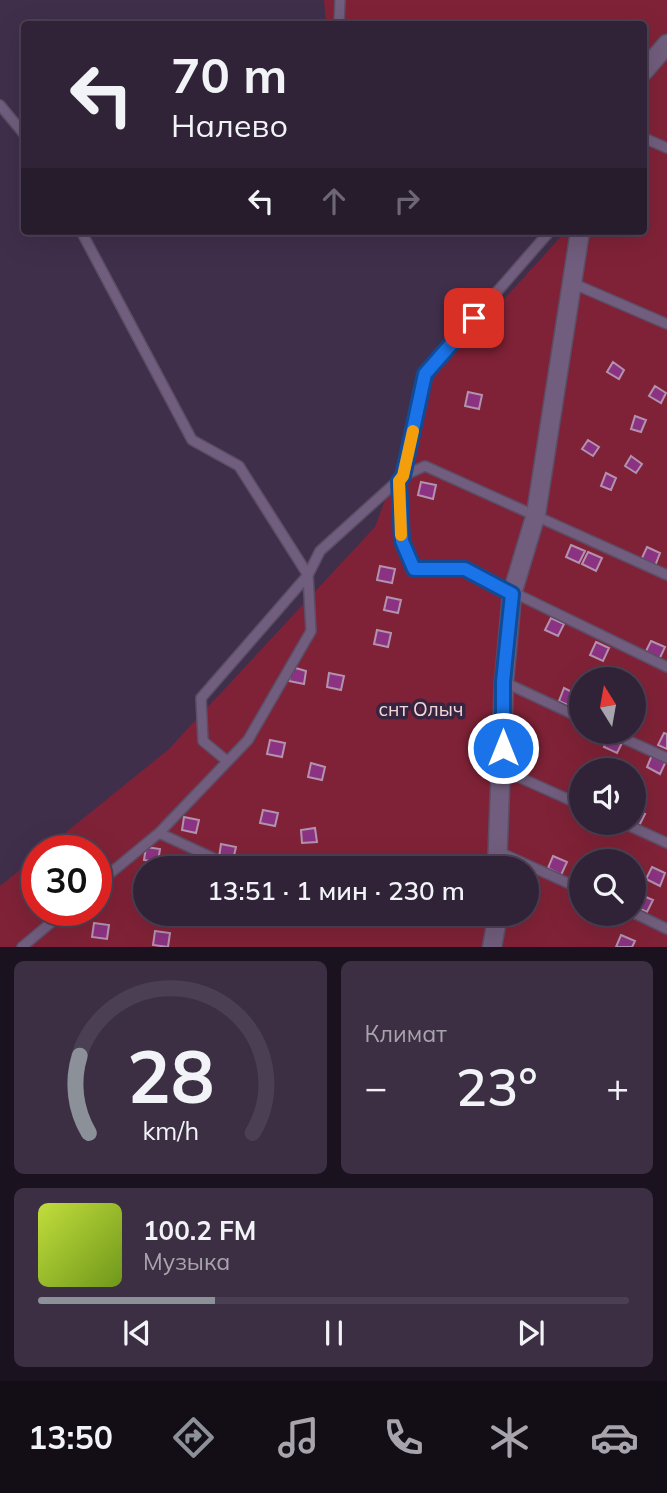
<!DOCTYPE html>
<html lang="ru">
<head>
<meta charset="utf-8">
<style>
	:root { --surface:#302338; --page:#3c2f43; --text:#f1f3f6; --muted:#a8a4ae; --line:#4b4053; --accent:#8c9099 }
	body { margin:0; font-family:Mulish,sans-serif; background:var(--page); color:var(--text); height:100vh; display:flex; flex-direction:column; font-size:26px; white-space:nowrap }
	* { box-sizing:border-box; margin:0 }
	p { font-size:23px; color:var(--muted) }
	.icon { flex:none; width:38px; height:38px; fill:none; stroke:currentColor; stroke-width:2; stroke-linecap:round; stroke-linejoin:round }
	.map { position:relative; height:947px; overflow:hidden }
	.side { display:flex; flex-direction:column; gap:14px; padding:14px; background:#1a131f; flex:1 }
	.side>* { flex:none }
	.guide { position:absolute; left:21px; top:21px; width:626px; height:214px; border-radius:7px; box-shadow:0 7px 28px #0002,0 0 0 2px var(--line); background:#302338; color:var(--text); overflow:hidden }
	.needle { width:46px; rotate:349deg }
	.tools { position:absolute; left:569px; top:667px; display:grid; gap:14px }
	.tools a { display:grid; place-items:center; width:77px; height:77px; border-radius:50%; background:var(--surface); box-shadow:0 7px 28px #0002,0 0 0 2px var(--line); font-size:35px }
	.speed { position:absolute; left:21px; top:835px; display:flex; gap:14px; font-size:35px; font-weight:700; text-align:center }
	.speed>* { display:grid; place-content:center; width:91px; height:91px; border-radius:50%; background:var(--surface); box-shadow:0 7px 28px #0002,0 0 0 2px var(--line); line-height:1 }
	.speed .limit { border:10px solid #d22; background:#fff; color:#111 }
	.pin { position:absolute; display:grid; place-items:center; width:60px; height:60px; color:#fff; margin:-30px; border-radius:14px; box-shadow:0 4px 10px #0006 }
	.me { position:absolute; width:77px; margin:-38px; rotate:0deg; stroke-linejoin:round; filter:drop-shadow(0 0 5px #0008) }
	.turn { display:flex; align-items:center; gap:24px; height:147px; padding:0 35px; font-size:32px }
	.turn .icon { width:91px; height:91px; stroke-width:2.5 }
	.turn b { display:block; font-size:49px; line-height:60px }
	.lanes { display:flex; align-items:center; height:66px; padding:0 35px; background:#0003; justify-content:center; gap:35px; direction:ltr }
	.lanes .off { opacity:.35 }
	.big { font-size:52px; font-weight:600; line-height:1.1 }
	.side .card { flex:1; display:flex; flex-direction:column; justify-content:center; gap:10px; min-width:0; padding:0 24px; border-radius:10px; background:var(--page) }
	.side .dial { align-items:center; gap:0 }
	.dial svg { height:182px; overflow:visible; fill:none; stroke:var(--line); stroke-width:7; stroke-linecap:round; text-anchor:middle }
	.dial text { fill:var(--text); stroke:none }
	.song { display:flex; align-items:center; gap:21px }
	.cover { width:84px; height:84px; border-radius:10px; background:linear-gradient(135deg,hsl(70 70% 55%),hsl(80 70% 35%)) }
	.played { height:7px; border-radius:4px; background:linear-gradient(90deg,var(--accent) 30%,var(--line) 30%) }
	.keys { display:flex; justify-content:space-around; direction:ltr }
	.heat { display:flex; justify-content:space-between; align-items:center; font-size:38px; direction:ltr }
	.side .tiles { flex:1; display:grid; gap:14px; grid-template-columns:1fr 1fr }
	.card:last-child { grid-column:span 2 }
	.trip { position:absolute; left:133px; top:856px; width:406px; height:70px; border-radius:35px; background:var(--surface); box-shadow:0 7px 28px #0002,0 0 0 2px var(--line); font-weight:600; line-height:70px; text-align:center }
	.tab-bar { display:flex; height:112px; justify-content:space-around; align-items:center; background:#130e16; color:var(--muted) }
	.tab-bar .icon { width:49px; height:49px }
	.tab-bar .selected { color:var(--accent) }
	.tab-bar b { font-size:32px; color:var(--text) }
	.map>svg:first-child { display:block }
	.green { fill:#802237; fill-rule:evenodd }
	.building { fill:#8b3382; stroke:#b392ad; stroke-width:2 }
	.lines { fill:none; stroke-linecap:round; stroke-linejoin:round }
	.service-casing { stroke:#5c4d66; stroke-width:12 }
	.minor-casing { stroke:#5c4d66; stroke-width:21 }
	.service { stroke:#715d7d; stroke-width:9 }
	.minor { stroke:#715d7d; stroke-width:18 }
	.route-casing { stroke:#114b97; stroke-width:18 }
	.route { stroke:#1a73e8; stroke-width:12 }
	.slow { stroke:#f59e0b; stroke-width:12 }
	.labels { text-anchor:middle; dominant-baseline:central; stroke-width:7; stroke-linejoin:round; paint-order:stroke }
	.park-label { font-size:19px; fill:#f5d5d7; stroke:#362540 }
</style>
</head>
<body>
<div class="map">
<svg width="667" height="947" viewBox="0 0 667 947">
	<rect width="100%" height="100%" fill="#402f4b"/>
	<path class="green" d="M324,0h343v947h-667v-61l37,-30v54h59v-60h-52l124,-100 207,-223 55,-146 136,-150h78v-207h-318zM581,679h53v53h-53zM581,770h53v52h-53zM581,861h53v53h-53zM145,868h382v46h-382z"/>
	<path class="building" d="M613,362l11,8 -5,9 -12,-7z
		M655,386l11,7 -5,10 -12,-7z
		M468,392l14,3 -3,14 -14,-3z
		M635,416l11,4 -5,12 -10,-3z
		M588,440l11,7 -6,9 -11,-7z
		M631,456l11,8 -6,9 -11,-7z
		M606,473l10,5 -5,12 -10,-4z
		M421,482l15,3 -3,14 -15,-4z
		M571,545l14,6 -6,12 -13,-6z
		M647,547l13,6 -5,13 -14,-6z
		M588,552l14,6 -6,13 -14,-7z
		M380,566l15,3 -3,14 -15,-3z
		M387,597l14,3 -3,13 -14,-3z
		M551,618l13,6 -6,12 -13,-6z
		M377,630l14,3 -3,14 -14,-3z
		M651,641l14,6 -6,13 -14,-7z
		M596,642l13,6 -6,13 -13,-6z
		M292,667l14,4 -2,13 -15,-3z
		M329,673l15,3 -3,14 -14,-3z
		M564,688l14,7 -6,12 -13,-6z
		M664,733l3,1v15l-9,-4z
		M609,735l14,6 -6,12 -13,-6z
		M270,740l15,3 -3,14 -15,-3z
		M652,755l14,6 -6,13 -13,-7z
		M311,763l14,4 -3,13 -14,-3z
		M634,809l11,5 -6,12 -8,-4h3z
		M263,810l15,3 -3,13 -15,-3z
		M184,817l15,3 -3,13 -14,-3z
		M315,828l2,14 -15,1 -1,-13z
		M221,844l15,3 -3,13 -14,-3z
		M146,847l14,2 -2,13 -14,-2z
		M553,856l14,6 -6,13 -13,-7z
		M652,867l13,6 -5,13 -14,-7z
		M639,894l14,6 -6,12 -13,-6z
		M94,923l15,2 -2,14 -15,-2z
		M155,931l15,2 -2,14 -15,-2z
		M621,935l14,6 -3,6h-16z"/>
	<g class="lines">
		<defs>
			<path id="service" d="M339,24l1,-24
				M0,105l24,29
				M644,138l23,10
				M81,231l111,209 47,26 69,109 3,56 -63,109 -89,93 -63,52
				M572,283l95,41
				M403,476l22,-10 242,109
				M399,481l3,60 12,28h51l202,98
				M504,682l77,36
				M609,732l58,26
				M227,761l-24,-20 -2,-43 107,-123 12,-24 83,-75 22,-102 125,-143
				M503,770l78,35
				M621,822l46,21
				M159,833l65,30 29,5
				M497,851l84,38
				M634,913l33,16
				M22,947l44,-37"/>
			<path id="minor" d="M644,71l23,-27
				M497,868l7,-186 8,-88 24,-80 44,-283
				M492,947l6,-33"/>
		</defs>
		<use href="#service" class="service-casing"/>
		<use href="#minor" class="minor-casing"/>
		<use href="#service" class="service"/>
		<use href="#minor" class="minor"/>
	</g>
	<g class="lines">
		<defs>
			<path id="route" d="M474,318l-49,56 -22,102 -4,5 3,60 12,28h51l47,25 -9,88v66"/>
		</defs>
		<use href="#route" class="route-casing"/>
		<use href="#route" class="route"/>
		<path class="slow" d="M401,535l-2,-54 4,-5 10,-45"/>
	</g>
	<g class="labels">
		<g class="park-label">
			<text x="421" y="709">снт Олыч</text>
		</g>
	</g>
</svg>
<div class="tools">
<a><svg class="needle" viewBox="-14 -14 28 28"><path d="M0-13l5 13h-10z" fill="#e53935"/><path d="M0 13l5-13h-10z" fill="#a8a4ae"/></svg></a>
<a><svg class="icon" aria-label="sound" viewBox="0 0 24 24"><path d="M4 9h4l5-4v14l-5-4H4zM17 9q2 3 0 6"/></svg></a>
<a><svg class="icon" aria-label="search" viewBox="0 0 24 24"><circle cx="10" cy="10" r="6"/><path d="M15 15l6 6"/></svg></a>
</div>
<div class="speed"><div class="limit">30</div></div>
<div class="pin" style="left:474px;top:318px;background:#d93025"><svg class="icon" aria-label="arrive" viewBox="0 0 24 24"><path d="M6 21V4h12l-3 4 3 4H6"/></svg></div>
<svg class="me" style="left:503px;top:748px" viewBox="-20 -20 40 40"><circle r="17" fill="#1a73e8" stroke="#fff" stroke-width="3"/><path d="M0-11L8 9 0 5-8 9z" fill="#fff"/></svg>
<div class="trip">13:51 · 1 мин · 230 m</div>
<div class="guide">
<div class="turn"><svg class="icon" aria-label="left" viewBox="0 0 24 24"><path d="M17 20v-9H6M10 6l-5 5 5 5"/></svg><div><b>70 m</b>Налево</div></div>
<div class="lanes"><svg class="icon" aria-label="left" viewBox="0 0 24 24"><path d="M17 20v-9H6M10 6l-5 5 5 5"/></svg><svg class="icon off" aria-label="ahead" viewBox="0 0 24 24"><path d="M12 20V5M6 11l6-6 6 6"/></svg><svg class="icon off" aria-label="right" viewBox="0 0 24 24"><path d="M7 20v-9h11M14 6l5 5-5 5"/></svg></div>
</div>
</div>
<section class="side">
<div class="tiles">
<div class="card dial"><svg viewBox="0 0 100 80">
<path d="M14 69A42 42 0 1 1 86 69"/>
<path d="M14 69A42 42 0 0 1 10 35" stroke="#8c9099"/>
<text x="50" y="56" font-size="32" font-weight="700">28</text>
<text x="50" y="72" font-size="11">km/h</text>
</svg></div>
<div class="card"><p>Климат</p>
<div class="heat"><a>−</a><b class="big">23°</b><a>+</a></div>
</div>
<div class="card">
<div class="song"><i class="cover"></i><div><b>100.2 FM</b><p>Музыка</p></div></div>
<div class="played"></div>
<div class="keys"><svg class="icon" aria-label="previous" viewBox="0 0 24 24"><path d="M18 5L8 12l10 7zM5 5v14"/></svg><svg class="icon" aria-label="pause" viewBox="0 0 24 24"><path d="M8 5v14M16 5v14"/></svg><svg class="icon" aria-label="next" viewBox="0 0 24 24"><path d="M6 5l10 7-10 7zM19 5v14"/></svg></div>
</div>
</div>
</section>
<nav class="tab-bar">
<b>13:50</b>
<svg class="icon selected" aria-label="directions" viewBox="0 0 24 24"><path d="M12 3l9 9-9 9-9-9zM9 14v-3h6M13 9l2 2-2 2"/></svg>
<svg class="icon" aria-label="music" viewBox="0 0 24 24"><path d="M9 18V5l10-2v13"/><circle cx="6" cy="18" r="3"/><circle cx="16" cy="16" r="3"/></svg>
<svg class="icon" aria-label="phone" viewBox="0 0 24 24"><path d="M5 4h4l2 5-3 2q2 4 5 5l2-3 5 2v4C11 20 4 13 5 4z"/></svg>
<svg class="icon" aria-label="climate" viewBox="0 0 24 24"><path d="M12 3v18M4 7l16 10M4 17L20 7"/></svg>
<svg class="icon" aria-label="car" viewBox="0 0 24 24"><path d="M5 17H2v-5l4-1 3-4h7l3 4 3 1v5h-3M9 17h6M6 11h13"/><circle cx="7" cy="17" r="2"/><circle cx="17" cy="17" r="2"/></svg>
</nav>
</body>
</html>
